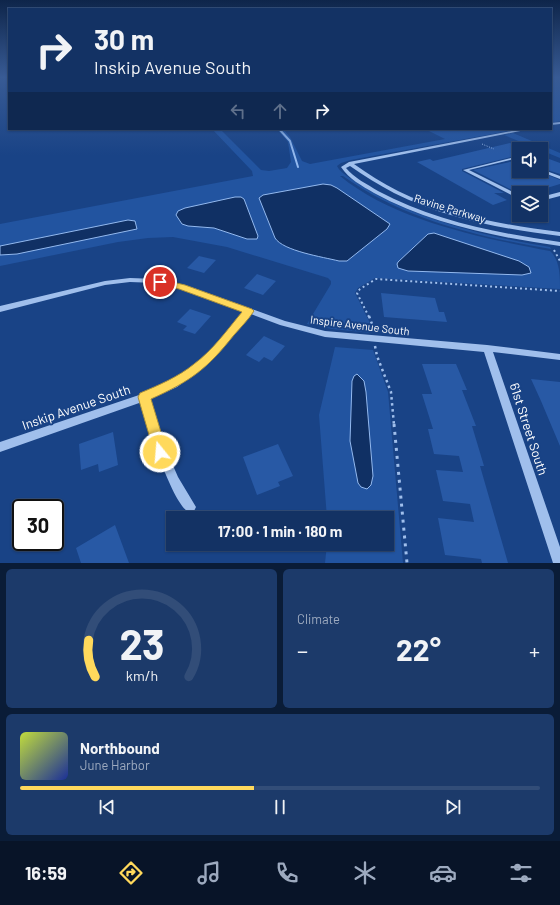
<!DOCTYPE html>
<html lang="en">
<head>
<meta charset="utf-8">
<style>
	:root { --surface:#133264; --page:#1c3a6a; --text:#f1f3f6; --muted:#9daabf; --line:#324d78; --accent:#ffd95c }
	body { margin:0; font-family:Barlow,sans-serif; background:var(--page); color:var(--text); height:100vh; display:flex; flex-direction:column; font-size:15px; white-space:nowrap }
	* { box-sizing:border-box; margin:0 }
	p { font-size:13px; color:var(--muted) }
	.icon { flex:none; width:22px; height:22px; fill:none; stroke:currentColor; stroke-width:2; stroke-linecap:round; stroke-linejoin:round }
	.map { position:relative; height:563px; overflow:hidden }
	.panel { display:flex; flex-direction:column; gap:6px; padding:6px; background:#0a1c37; flex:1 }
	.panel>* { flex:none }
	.top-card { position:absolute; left:8px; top:8px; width:544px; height:122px; border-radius:0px; box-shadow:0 1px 3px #0004,0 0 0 1px var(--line); background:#133264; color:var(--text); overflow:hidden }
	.controls { position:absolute; left:512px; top:142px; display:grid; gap:8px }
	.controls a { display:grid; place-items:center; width:36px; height:36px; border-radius:0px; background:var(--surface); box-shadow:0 1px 3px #0004,0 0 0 1px var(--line); font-size:20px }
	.speed { position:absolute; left:12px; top:499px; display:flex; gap:8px; font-size:20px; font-weight:700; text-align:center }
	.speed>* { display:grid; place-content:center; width:52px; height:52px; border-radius:50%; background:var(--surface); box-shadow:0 1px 3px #0004,0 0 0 1px var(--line); line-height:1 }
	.speed .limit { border:2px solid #111; border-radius:6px; background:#fff; color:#111 }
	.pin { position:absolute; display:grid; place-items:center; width:34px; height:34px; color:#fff; margin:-17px; border:2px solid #fff; border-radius:50%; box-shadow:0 1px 4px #0007 }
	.me { position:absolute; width:44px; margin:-22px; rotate:343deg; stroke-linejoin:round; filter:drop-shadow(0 0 3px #0008) }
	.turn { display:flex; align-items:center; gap:14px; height:84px; padding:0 20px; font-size:18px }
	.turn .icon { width:52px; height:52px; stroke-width:2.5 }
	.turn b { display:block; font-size:28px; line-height:34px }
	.lanes { display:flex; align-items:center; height:38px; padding:0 20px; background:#0003; justify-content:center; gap:20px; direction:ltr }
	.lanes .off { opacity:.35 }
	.big { font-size:30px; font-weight:700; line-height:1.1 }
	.panel .tile { flex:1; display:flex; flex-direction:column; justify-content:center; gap:6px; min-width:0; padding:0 14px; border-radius:6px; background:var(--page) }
	.panel .dial { align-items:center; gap:0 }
	.dial svg { height:104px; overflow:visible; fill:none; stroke:var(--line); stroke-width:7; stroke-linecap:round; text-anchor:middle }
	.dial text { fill:var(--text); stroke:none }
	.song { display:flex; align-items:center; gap:12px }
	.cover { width:48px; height:48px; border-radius:6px; background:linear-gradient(135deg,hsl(70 70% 55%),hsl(230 70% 35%)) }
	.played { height:4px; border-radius:2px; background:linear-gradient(90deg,var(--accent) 45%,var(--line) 45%) }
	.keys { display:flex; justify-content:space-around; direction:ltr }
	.heat { display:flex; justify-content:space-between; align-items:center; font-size:22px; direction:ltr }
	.panel .tiles { flex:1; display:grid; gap:6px; grid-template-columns:1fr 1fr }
	.tile:last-child { grid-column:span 2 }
	.trip { position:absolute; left:166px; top:511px; width:228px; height:40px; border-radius:0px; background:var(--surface); box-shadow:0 1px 3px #0004,0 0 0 1px var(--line); font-weight:700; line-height:40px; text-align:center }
	.tab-bar { display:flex; height:64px; justify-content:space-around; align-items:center; background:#081428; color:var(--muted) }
	.tab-bar .icon { width:28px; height:28px }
	.tab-bar .current { color:var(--accent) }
	.tab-bar b { font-size:18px; color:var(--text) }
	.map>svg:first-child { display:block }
	.green { fill:#2254a0 }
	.water { fill:#103064; stroke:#93b9ef }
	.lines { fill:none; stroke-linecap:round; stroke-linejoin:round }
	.stream { stroke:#93b9ef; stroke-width:2 }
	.building { fill:#2859a5 }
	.path-far3 { stroke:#a0bfec; stroke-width:1; stroke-dasharray:1 1.5; stroke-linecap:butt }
	.path-far2 { stroke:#a0bfec; stroke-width:2; stroke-dasharray:2 3; stroke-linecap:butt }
	.path-far1 { stroke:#a0bfec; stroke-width:2.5; stroke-dasharray:2.5 3.5; stroke-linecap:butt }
	.path { stroke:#a0bfec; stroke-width:3; stroke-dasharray:3 5; stroke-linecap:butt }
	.minor { fill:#a0bfec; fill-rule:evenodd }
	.route { fill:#ffd95c; stroke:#a68d3c }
	.labels { text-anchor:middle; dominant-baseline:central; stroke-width:4; stroke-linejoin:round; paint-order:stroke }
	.street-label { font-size:11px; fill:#fff; stroke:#194386 }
	.near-street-label { font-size:13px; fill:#fff; stroke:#194386 }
</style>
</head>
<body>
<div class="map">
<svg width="560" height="563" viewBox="0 0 560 563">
	<rect width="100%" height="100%" fill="#194386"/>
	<path class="green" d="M551,77h9v44l-9,2z
		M212,129h8l41,41 8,1 18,-3 4,-6 -3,-20 -11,-13h6l7,8 12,24 8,3 135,-25 -20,-10h94l-168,31 -10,3 -4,3c3,6 10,10 16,14 50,36 137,58 197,67l1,2c-73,-12 -148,-30 -208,-73h-3c55,45 142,62 210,75 10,9 10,25 10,38l-185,-11 -17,10 -3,5 15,30 2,8 -1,2 -39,-4 -25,-5 24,-40v-3l-3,-3 -101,-31 -54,-10 -25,1 -30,4 -118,24v-42l253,-48 -1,-5z
		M513,133l47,20v5l-56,-23z
		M335,347l38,3 15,42 15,171h-78l2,-19h60v-26h-60l-8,-103z"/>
	<path class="water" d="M323,184l8,1 6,3 53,36 -3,5 -40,32h-8c-16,-4 -56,-10 -64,-23l-16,-40 4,-3z
		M235,197h6l3,2 14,37 -1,3h-10l-33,-11 -26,-2 -6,-2 -6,-9 2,-4 7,-3z
		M128,220l7,1 2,8 -120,25 -17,1v-9z
		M434,233l85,28 10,6 2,6 -9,2 -114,-4 -10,-3 -1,-4 1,-2 30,-28z
		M357,374l7,7 2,11 7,84 -2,9 -4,4 -6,-2 -3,-4 -8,-42 2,-60 2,-5z"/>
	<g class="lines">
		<path class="stream" d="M279,129l11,12 8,26"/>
	</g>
	<path class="building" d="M510,143l9,4v9h-4l-53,13v2l42,22h-10l13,7 -14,5 -76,-43 13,-3 3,2z
		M541,156l19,7v11l-19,-6z
		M514,161l5,1v9h19l22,9v4l-30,9h-12l-45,-23z
		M199,256l17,4 -12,13 -17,-5z
		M257,274l19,7 -13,14 -19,-7z
		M381,293l54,5 4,14h5l3,10 -63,-5z
		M190,309l21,7 -16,18 -12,-4 4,-4 -10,-4z
		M264,336l21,10 -13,15 -8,-4 -5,5 -13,-7z
		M422,364h34l11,26h-5l14,36h-4l12,40h-4l28,97h-26l-1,-4 -36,-4 -7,-37 36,4 -4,-18 -27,-3 -7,-31 27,2 -4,-16 -25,-2 -6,-25h5l-11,-35h10z
		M531,379l29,3v64l-19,-45z
		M113,432l5,33 -19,7 -1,-8 -17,6 -2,-26z
		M278,444l15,32 -15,6 2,4 -23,9 -14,-38z
		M115,525l14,38h-48l-5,-15z"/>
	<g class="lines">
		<path class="path-far3" d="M482,144l12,5"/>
		<path class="path-far2" d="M554,250l6,11
			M369,317l-12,-24 3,-4 16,-10 184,12"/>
		<path class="path-far1" d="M369,316l6,16
			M375,346l2,10 14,36 3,33"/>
		<path class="path" d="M394,424l13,139"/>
		<path class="minor" d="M560,122v2l-9,1v-2z
			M522,129h8l-176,35c14,10 28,19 44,27 51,25 107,34 162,41v4c-56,-7 -114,-17 -166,-43 -15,-8 -30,-17 -44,-27l-4,2c8,10 21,16 32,23 56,30 119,42 182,51v4c-64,-9 -129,-22 -186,-53 -12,-7 -25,-14 -33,-26l8,-5z
			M515,157l4,1v3l-5,-2 -45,11 50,25v4l-56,-29z
			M541,169l19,7v3l-21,-8h2z
			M560,192v4l-19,5v-4z
			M130,278l26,1 29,6 100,36 40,10 162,14 73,9v6l-67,-8 67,195v16h-7l-69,-211 -159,-15 -45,-12 -29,-11 -43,50 -31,23 -27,12 18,55 10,23 18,30 -2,4 -4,2c-18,-8 -43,-90 -48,-111l-142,50v-10l142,-48 29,-13 31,-21 42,-48 -64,-23 -24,-6 -26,-1 -25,3 -105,27v-6l105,-25z"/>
	</g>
	<linearGradient id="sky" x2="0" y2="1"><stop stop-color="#0e254a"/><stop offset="0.5" stop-color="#385b95"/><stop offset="1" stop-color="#385b95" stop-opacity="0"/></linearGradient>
	<rect width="560" height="155" fill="url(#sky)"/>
	<path class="route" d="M160,279l25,6 67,24 2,2c-6,9 -13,16 -20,24 -27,34 -43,46 -83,64l16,53 -2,4 -5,2 -4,-2 -2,-4 -16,-55 2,-4c19,-8 38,-16 54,-29 19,-14 33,-34 48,-52l-63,-23 -22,-5 -2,-2z"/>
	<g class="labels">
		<g class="street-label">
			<text transform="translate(450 208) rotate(17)">Ravine Parkway</text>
			<text transform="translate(360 325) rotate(7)">Inspire Avenue South</text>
		</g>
		<g class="near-street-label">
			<text transform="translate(76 407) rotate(-19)">Inskip Avenue South</text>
			<text transform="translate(529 429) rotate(72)">61st Street South</text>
		</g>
	</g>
</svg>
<div class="controls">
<a><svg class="icon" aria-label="sound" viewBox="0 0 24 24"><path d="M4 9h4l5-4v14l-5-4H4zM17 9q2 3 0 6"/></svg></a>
<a><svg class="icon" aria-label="layers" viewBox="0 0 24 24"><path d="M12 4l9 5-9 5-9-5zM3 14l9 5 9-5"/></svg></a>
</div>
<div class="speed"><div class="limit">30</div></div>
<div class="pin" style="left:160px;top:282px;background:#d93025"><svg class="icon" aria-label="arrive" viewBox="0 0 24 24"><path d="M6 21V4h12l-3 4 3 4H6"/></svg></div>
<svg class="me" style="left:160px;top:452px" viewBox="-20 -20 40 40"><circle r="17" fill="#ffd95c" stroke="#fff" stroke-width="3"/><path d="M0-11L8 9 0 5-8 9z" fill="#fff"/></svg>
<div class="trip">17:00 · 1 min · 180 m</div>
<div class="top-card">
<div class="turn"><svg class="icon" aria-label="right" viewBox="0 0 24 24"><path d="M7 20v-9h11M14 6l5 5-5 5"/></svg><div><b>30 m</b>Inskip Avenue South</div></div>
<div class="lanes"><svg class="icon off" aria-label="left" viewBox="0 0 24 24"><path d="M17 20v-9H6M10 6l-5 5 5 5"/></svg><svg class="icon off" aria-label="ahead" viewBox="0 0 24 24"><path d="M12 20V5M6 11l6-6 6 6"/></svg><svg class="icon" aria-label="right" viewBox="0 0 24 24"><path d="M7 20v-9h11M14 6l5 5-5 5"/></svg></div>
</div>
</div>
<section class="panel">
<div class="tiles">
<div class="tile dial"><svg viewBox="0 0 100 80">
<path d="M14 69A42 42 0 1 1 86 69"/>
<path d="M14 69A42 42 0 0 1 9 41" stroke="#ffd95c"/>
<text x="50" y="56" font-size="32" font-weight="700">23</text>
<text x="50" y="72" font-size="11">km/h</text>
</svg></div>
<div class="tile"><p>Climate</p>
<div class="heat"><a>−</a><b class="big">22°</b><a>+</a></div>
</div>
<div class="tile">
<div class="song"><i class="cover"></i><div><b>Northbound</b><p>June Harbor</p></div></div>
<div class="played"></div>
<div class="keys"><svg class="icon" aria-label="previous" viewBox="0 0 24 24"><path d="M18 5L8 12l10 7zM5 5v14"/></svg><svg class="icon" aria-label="pause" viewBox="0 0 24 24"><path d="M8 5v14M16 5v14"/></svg><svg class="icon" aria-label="next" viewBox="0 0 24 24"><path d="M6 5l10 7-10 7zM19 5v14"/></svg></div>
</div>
</div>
</section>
<nav class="tab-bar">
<b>16:59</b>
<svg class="icon current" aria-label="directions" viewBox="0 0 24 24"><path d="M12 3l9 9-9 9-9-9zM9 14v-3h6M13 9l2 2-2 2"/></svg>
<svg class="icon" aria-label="music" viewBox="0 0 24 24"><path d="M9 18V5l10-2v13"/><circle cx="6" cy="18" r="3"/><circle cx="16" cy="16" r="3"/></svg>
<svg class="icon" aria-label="phone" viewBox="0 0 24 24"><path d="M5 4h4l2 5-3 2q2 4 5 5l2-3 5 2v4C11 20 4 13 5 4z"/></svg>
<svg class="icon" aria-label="climate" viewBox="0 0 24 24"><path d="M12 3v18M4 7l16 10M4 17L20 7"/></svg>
<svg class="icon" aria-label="car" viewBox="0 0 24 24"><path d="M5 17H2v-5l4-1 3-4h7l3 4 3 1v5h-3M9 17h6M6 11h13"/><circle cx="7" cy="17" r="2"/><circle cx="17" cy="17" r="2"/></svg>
<svg class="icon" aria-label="filters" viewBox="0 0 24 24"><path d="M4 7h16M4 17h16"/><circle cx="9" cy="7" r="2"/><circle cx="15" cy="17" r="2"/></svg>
</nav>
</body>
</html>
